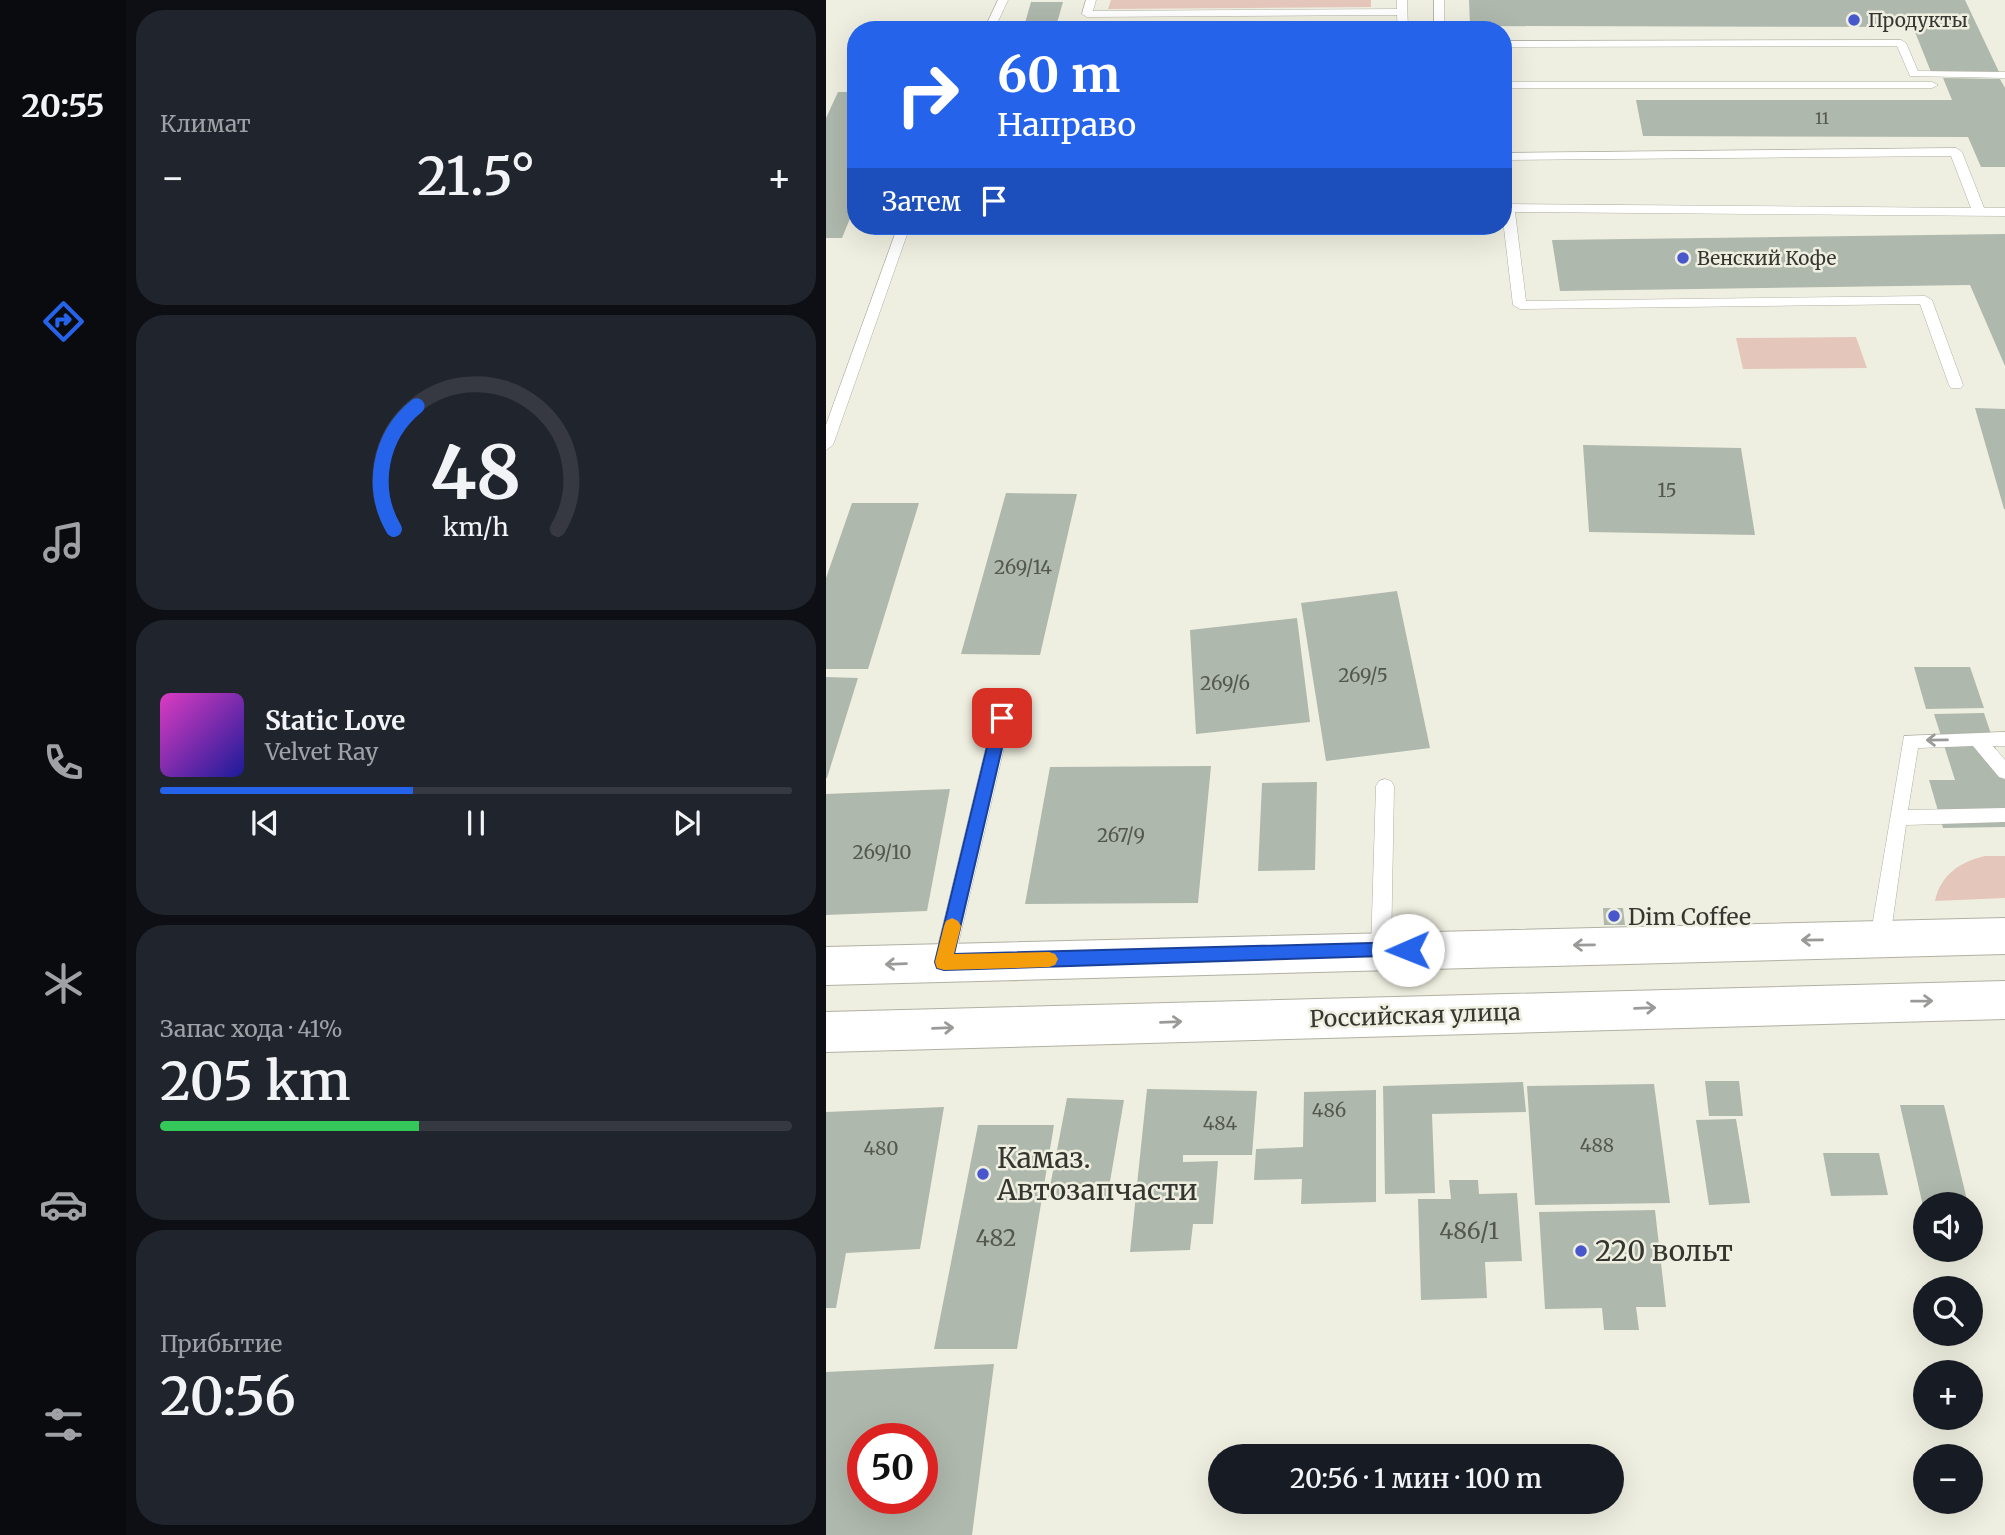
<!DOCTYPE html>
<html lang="ru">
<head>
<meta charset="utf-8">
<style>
	:root { --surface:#171b24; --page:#20242c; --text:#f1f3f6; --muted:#9ea1a6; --line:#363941; --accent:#2563eb }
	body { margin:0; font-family:Merriweather,serif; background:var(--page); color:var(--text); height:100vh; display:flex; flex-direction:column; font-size:26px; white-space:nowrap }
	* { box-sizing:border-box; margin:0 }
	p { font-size:23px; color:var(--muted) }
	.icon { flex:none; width:38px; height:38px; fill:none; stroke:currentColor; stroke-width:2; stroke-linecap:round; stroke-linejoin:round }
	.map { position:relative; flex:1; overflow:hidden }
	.panel { display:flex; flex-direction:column; gap:10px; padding:10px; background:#0d0f14; width:700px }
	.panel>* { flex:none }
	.top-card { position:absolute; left:21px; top:21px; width:665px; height:214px; border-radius:28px; box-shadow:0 7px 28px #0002; background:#2563eb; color:#fff; overflow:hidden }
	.fabs { position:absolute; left:1087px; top:1192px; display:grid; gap:14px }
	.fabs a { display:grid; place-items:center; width:70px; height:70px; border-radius:50%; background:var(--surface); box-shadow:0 7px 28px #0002; font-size:35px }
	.speed { position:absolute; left:21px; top:1423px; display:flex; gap:14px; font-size:35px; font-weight:700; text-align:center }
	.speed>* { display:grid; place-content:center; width:91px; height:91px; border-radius:50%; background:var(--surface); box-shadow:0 7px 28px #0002; line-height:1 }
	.speed .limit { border:10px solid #d22; background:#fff; color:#111 }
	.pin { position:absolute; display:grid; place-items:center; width:60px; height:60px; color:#fff; margin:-30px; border-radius:14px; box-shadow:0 4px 10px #0006 }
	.me { position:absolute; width:77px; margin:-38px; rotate:269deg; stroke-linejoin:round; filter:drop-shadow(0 0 5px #0008) }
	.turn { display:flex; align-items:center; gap:24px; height:147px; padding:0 35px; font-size:32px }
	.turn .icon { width:91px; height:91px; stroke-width:2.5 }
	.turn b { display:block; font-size:49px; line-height:60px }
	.then { display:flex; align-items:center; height:66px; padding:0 35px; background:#0003; gap:14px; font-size:26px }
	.big { font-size:52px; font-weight:600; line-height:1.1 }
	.panel .widget { flex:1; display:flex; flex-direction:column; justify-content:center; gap:10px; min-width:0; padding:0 24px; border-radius:28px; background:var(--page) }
	.panel .dial { align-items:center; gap:0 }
	.dial svg { height:182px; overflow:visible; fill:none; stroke:var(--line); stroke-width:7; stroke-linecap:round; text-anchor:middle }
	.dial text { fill:var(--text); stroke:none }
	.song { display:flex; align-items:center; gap:21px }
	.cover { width:84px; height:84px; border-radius:10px; background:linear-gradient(135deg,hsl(310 70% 55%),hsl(240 70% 35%)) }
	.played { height:7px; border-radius:4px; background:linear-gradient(90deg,var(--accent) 40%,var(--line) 40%) }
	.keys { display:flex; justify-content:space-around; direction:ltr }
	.heat { display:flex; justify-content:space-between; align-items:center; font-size:38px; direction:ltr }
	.charge { height:10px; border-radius:5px; background:linear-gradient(90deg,#34c759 41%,var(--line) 0) }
	.trip { position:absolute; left:382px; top:1444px; width:416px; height:70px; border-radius:35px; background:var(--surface); box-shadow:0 7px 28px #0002; font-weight:600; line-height:70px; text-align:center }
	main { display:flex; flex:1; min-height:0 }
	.menu { display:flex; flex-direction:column; width:126px; justify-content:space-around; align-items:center; background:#090b0e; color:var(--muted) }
	.menu .icon { width:49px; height:49px }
	.menu .on { color:var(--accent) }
	.menu b { font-size:32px; color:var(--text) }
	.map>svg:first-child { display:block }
	.green { fill:#e5c6bb }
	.building { fill:#afb8ad; fill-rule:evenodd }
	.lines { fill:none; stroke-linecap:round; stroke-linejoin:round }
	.lane-casing { stroke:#b0b0a3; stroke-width:1 }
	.secondary-casing { stroke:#b0b0a3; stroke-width:2 }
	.lane { fill:#fff; fill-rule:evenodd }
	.secondary { fill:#fff; fill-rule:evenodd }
	.oneway { stroke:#9a9a98 }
	.route { fill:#2563eb; stroke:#184099; stroke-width:2 }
	.slow { fill:#f59e0b }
	.poi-dot { fill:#4857cc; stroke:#efefe1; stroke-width:2.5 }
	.labels { text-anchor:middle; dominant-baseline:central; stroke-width:5; stroke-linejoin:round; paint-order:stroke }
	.far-number-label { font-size:16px; fill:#545650 }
	.far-poi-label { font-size:19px; fill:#363631; stroke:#efefe1; text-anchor:start }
	.number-label { font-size:19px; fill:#545650 }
	.poi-label { font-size:23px; fill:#363631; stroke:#efefe1; text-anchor:start }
	.street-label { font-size:23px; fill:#363631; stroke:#efefe1 }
	.near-number-label { font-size:23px; fill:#545650 }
	.near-poi-label { font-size:28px; fill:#363631; stroke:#efefe1; text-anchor:start }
</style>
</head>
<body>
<main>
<nav class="menu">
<b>20:55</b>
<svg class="icon on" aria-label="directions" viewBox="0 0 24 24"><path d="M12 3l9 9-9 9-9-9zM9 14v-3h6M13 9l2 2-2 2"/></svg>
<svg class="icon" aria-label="music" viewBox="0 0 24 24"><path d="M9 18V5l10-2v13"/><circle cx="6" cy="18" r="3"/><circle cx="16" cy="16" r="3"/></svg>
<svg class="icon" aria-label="phone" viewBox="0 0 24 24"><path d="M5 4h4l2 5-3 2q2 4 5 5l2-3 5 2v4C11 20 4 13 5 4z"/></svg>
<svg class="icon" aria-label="climate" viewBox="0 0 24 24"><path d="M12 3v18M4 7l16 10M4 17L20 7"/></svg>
<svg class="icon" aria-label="car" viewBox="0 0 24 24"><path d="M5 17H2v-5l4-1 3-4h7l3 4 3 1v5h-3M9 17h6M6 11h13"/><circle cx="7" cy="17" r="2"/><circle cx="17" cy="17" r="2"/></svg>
<svg class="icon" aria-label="filters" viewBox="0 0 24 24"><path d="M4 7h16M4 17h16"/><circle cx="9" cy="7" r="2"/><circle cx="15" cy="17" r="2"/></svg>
</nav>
<section class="panel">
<div class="widget"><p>Климат</p>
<div class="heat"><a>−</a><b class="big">21.5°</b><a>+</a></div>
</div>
<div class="widget dial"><svg viewBox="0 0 100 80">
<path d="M14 69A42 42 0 1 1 86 69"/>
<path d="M14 69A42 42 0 0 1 24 15" stroke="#2563eb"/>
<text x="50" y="56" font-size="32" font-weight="700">48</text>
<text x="50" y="72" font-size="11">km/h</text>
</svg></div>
<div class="widget">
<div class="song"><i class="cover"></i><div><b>Static Love</b><p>Velvet Ray</p></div></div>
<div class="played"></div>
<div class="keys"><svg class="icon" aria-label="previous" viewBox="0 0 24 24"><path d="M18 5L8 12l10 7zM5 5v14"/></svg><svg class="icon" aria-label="pause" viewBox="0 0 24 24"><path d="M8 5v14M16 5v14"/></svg><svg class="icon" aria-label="next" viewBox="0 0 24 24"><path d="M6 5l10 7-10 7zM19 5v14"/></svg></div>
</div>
<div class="widget"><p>Запас хода · 41%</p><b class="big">205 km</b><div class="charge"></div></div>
<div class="widget"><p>Прибытие</p><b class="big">20:56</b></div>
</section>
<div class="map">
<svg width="1179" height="1535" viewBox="0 0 1179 1535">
	<rect width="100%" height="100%" fill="#efefe1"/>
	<path class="green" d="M285,0h260v7l-263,2z
		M1030,337l11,31 -124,1 -7,-31z
		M1159,856h20v42l-70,3c6,-27 25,-39 50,-45z"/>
	<path class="building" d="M643,0h496l34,72h-68l-18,-45 -443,-1z
		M205,2h32l-8,28h-32z
		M1117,78l57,1 5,9v79h-24l-13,-30 -325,-1 -7,-36h316z
		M12,92h18v112l-14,34h-16v-120z
		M1179,234v132l-35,-81 -410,6 -8,-51z
		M1149,408l30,1v100h-1z
		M757,445l158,3 14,87 -166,-3z
		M180,493l71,1 -37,161 -79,-1z
		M26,503h67l-51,166h-42v-91z
		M571,591l33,157 -104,13 -25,-158z
		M471,618l13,104 -114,12 -6,-104z
		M1088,667h56l14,41 -58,1z
		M0,677l32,1 -31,100h-1z
		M1158,713l21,63v51l-62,1 -14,-48h26l-21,-66z
		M385,766l-13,137 -173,1 25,-137z
		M491,782l-2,88 -57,1 4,-88z
		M124,789l-23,122 -101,4v-121z
		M777,908h20l2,17h-21z
		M879,1081h34l4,35h-34z
		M697,1082l3,30 -94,2 3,79 -50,1 -2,-108z
		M828,1084l16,119 -135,2 -8,-119z
		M321,1089l110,2 -5,64h-69v7l35,-1 -5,63h-20l-3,26 -60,2z
		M550,1090v112l-75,2 1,-25 -48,1 2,-31 47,-2 1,-55z
		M241,1098l57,2 -17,99 -59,-2z
		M1074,1105h44l24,99h-43l-2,2z
		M118,1107l-24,142 -74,4 -10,55h-10v-196z
		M910,1119l14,84 -41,2 -13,-85z
		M152,1125h76l-37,224h-83z
		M997,1153h56l9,42 -57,1z
		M623,1180h29l1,14 38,-1 5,68 -37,1 2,36 -66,2 -3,-101h33z
		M829,1210l11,97h-30l3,23h-35l-2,-22 -57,1 -6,-97z
		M168,1364l-22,171h-146v-163zM37,1438h59v60h-59z"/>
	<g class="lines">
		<defs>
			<path id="lane" d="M172,0h10l-14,30h-10z
				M260,0h10l-3,11 304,-2v-9h10l1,30h-10l-1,-15 -310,2 -5,-3z
				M608,0h10v30h-10z
				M1075,40l5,3 12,28 87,1v6l-95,-2 -13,-30 -394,1v-6z
				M677,82h429l6,3 -6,3h-429z
				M1130,148l6,4 22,56h21v8l-490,-4 11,89 399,-5 7,4 31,85 -2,3h-10l-2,-3 -29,-81 -400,5 -7,-4 -10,-85v-14l5,-2 463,4 -20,-52 -444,4 -4,-1v-6z
				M72,226h12l-77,219 -7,5v-25z
				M176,711l6,2 3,5 -57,244 -3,6 -7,2 -7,-2 -3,-6 59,-244 3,-5z
				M1179,732v14h-12l12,14v19l-6,-2 -26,-31 -55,2 -10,62 97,-2v14l-99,3 -16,114 -3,6 -7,2 -7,-2 -3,-6 34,-203z
				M559,779l6,2 3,5 -3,164 -3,6 -7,2 -7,-2 -3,-6 5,-164 3,-5z"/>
			<path id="secondary" d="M1179,918v36l-1179,31v-38z
				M1179,981v38l-1179,33v-40z"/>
		</defs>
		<use href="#lane" class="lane-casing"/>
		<use href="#secondary" class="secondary-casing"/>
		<use href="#lane" class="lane"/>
		<use href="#secondary" class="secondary"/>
	</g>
	<defs><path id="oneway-shaft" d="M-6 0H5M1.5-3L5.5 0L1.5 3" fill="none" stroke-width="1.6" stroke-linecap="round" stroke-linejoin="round" transform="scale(1.75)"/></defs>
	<g class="oneway">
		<use href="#oneway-shaft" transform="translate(1111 740) rotate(179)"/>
		<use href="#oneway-shaft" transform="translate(986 940) rotate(179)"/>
		<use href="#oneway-shaft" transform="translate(758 945) rotate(179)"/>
		<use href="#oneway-shaft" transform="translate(70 964) rotate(178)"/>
		<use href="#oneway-shaft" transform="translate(1096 1001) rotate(-1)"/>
		<use href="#oneway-shaft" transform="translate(819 1008) rotate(-2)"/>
		<use href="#oneway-shaft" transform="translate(345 1022) rotate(-2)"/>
		<use href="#oneway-shaft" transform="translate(117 1028) rotate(-2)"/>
	</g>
	<path class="route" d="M176,712l7,6 -55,236 454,-12 7,2 2,6 -2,5 -471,15 -7,-2 -2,-6 59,-244z"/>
	<path class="slow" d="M126,918l6,3 3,5 -7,28 95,-2 6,2 3,5 -3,6 -6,2 -105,3 -7,-2 -2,-6 9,-36 2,-5z"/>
	<g class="poi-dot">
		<circle cx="1028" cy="20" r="7"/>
		<circle cx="857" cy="258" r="7"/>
		<circle cx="788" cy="916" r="7"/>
		<circle cx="157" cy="1174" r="7"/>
		<circle cx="755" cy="1251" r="7"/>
	</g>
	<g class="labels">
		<g class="far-number-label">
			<text x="996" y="118">11</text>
		</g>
		<g class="far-poi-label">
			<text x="1042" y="20">Продукты</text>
			<text x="871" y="258">Венский Кофе</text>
		</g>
		<g class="number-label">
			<text x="841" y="490">15</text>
			<text x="197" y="567">269/14</text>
			<text x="537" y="675">269/5</text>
			<text x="399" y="683">269/6</text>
			<text x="295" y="835">267/9</text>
			<text x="56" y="852">269/10</text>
			<text x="503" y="1110">486</text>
			<text x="394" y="1123">484</text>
			<text x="771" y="1145">488</text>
			<text x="55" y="1148">480</text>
		</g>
		<g class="poi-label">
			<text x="802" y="916">Dim Coffee</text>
		</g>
		<g class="street-label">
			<text transform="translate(589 1015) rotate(-2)">Российская улица</text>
		</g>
		<g class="near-number-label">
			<text x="643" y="1230">486/1</text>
			<text x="170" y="1237">482</text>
		</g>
		<g class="near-poi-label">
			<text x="171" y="1158">Камаз.<tspan x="171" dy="32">Автозапчасти</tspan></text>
			<text x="769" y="1251">220 вольт</text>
		</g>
	</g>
</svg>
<div class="fabs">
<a><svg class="icon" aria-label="sound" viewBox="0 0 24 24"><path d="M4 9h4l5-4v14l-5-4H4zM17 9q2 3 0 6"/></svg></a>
<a><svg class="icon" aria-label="search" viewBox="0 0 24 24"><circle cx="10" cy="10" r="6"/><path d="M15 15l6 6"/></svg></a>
<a>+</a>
<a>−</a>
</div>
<div class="speed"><div class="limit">50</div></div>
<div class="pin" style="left:176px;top:718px;background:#d93025"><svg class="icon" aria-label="arrive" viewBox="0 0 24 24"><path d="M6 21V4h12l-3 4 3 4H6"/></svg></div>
<svg class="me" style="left:582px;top:950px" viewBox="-20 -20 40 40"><circle r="19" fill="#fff"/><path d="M0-13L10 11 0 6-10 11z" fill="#2563eb"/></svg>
<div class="trip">20:56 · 1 мин · 100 m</div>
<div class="top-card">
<div class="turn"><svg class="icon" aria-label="right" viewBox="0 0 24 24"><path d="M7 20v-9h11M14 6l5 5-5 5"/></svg><div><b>60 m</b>Направо</div></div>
<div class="then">Затем<svg class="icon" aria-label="arrive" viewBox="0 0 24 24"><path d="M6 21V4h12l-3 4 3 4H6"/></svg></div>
</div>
</div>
</main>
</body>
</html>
